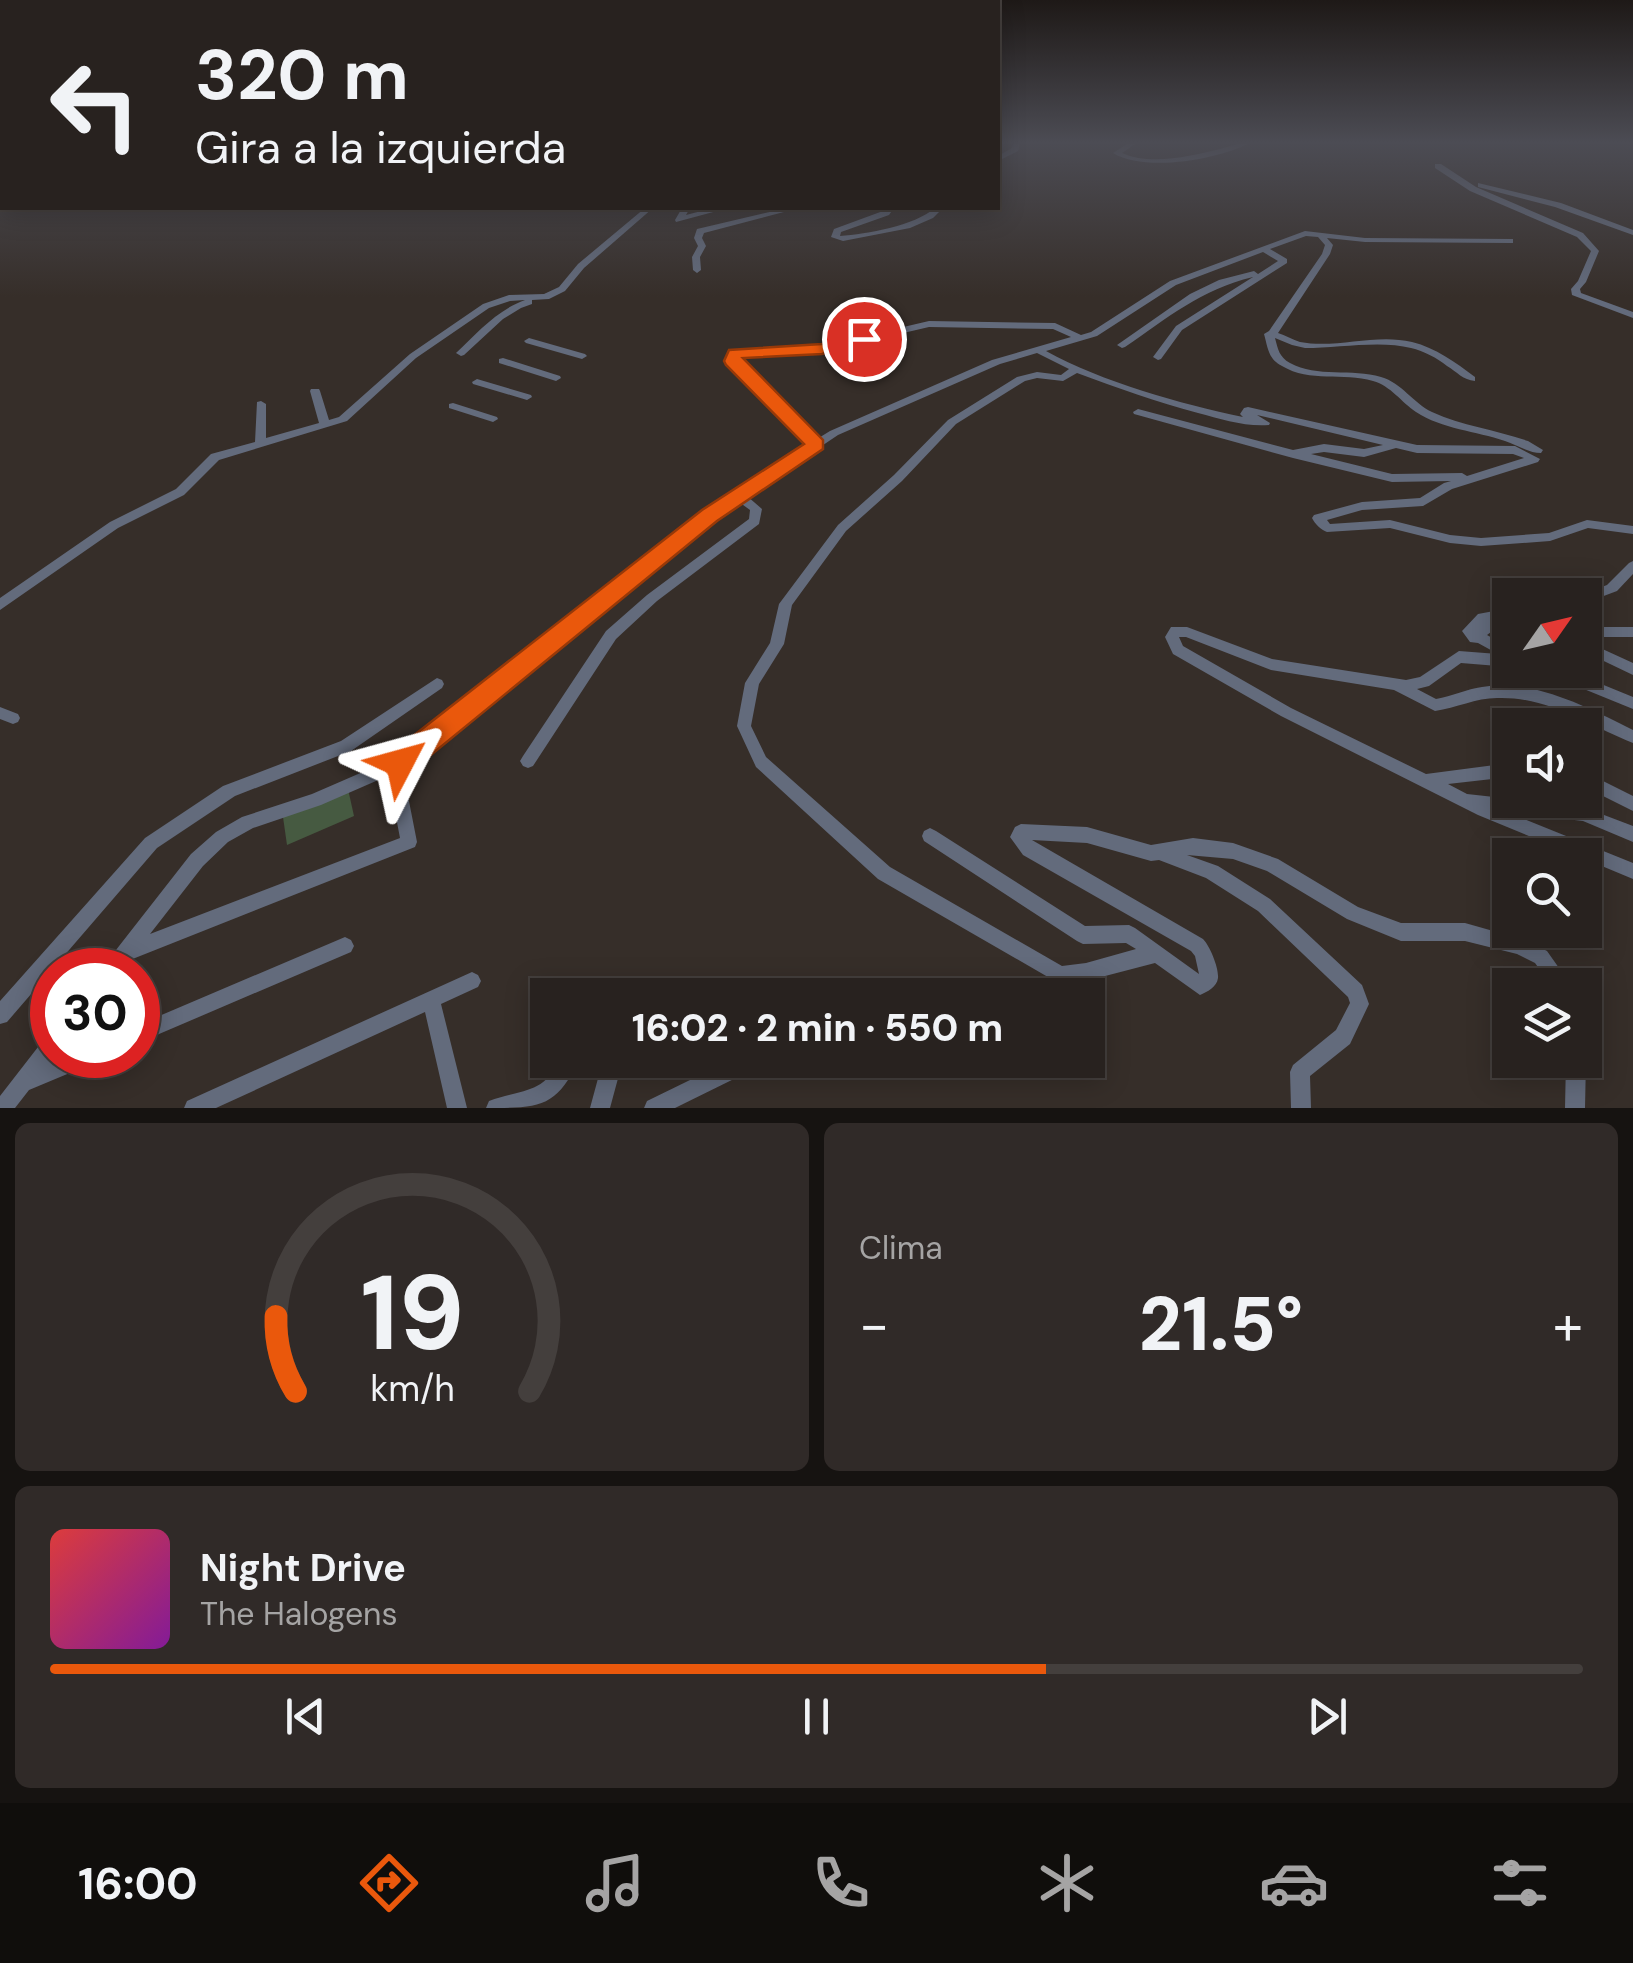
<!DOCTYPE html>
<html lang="es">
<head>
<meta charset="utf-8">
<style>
	:root { --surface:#28221f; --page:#302a28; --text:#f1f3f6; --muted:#a5a4a4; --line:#443f3d; --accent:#ea580c }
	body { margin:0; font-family:"DM Sans",sans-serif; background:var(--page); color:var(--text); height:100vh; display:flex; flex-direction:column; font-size:38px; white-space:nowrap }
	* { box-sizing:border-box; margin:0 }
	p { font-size:32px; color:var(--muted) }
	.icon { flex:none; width:55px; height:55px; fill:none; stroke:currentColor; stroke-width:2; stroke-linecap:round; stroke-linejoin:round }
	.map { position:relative; height:1108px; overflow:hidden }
	.drawer { display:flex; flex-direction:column; gap:15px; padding:15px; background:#161311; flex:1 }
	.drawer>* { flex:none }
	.banner { position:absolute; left:0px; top:0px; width:1000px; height:210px; box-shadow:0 5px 25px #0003,0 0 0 2px var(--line); background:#28221f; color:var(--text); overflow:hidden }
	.needle { width:65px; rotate:56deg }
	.tools { position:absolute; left:1492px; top:578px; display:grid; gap:20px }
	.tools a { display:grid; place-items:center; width:110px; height:110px; border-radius:0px; background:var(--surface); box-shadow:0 5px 25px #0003,0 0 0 2px var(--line); font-size:50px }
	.speed { position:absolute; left:30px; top:948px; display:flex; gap:20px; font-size:50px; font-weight:700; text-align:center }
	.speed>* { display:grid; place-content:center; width:130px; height:130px; border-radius:50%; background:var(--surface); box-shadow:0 5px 25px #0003,0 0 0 2px var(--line); line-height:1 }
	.speed .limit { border:15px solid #d22; background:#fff; color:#111 }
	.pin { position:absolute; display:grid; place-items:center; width:85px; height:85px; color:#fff; margin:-42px; border:5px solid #fff; border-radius:50%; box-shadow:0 2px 10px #0007 }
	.me { position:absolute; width:110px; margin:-55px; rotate:51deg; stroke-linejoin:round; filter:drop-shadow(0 0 8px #0008) }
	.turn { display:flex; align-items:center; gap:35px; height:210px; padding:0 30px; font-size:45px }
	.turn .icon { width:130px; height:130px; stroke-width:2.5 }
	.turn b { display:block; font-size:70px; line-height:85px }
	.big { font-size:75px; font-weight:800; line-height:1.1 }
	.drawer .tile { flex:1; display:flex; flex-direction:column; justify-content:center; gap:15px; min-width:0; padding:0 35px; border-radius:15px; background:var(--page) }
	.drawer .dial { align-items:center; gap:0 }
	.dial svg { height:260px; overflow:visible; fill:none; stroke:var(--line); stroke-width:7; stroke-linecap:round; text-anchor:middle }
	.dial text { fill:var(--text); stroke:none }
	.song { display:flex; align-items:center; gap:30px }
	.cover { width:120px; height:120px; border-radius:15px; background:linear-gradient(135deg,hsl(0 70% 55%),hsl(290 70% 35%)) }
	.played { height:10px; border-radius:5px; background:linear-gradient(90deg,var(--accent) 65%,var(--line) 65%) }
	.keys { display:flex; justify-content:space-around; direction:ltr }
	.heat { display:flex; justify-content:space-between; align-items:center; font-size:55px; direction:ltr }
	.drawer .tiles { flex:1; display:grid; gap:15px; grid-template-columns:1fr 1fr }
	.tile:last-child { grid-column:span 2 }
	.trip { position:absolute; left:530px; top:978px; width:575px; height:100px; border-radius:0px; background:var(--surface); box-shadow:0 5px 25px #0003,0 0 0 2px var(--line); font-weight:800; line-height:100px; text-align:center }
	.tabs { display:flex; height:160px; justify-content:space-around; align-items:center; background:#100e0c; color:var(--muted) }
	.tabs .icon { width:70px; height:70px }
	.tabs .on { color:var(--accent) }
	.tabs b { font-size:45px; color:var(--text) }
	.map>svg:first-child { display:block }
	.green { fill:#465a41 }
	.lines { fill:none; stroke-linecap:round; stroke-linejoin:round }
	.street { fill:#636b7c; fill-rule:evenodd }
	.route { fill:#ea580c; stroke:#983908; stroke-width:2.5 }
</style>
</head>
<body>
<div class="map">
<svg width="1633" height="1108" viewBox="0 0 1633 1108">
	<rect width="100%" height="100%" fill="#362e29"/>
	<path class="green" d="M348,789l6,27 -67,29 -4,-28z"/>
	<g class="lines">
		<path class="street" d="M1014,142h6l-2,9 -20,10v-5l14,-8z
			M1069,142h7l-4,2z
			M1130,142h8l-16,11c29,13 69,3 98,-4 11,-3 21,-7 32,-7 -32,17 -106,31 -139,11z
			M0,151h2v4h-2z
			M1435,164h6l35,23 107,46 16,18 -13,31 -6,7 1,4 52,19v6l-61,-23 -1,-6 7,-8 13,-30 -14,-14 -107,-46 -35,-23z
			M1478,183l83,20 72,27v5l-78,-28 -77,-20z
			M645,208h8l-69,60 -19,23 -16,8 -17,1v4l-11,4 -18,11 -39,36 -3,1 -5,-3c21,-20 41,-43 69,-53l-15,1 -21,7 -73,50 -69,63 -128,39 -35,35 -66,33 -118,82v-12l110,-76 66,-33 35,-35 44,-12 2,-40 4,-1 5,3v34l53,-15 -9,-32 1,-2h8l1,2 9,29 10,-3 71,-63 73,-50 26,-9 35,-1 15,-7 19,-23z
			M682,208h8l-4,7 27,-7h33l-4,2 -25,1 -41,11 -1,-2z
			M787,208h12l-95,25 -2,5 4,8 -6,11 1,13 -4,3 -4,-3 -1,-13 6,-11 -4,-8 3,-9z
			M886,208h8l-5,7 -48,17 -1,4c27,-2 74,-10 95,-28h8l-10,10 -23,10 -67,13 -12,-4 3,-8 49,-18z
			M1305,231l60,7 148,1v4h-3l-145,-1 -38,-4 6,7 -3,9 -52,79c7,2 15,7 22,9 37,7 75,-9 112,0 24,6 43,20 63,35v4c-12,-1 -18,-9 -28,-15 -10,-8 -23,-15 -36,-18 -30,-8 -74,0 -106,0l-13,-3 -17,-7c3,11 4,19 15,25 27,15 62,5 91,14 21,6 32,26 51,35 30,14 65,18 96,29l15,9 -2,3c-12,0 -24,-8 -36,-12 -29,-10 -63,-12 -89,-29 -15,-10 -25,-26 -43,-31 -30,-9 -63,2 -91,-15 -14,-7 -14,-18 -18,-32l5,-3 53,-77 3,-9 -7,-8 -12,-1 -36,13 17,10v4l-105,67 -21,29 -3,1 -5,-3 23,-31 77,-49c-53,13 -84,40 -128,70l-3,1 -5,-3 73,-51 29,-14 35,-9 4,3 20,-13 -15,-9 -87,33 -79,51 -51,15c56,31 135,53 197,66l-3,-3 4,-6 4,-1 169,38 98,1 25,13 -2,3 -86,27 -29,17 -61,4 -35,10 3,4 60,-4 60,15 31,3 68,-5 38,-13 46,6v8l-45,-6 -38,13 -69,5 -31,-3 -60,-15 -63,4c-6,-2 -12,-8 -15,-14l2,-3 48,-13 58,-4 24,-15 7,-2 -59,1 -99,-24 -159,-44 -1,-2 5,-3 155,41 31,-6 40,5 19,-4 -126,-30 13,8 -1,2c-24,2 -48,-6 -71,-12 -41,-11 -81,-25 -121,-40l-14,8 -26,-3 -12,3 -69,43 -54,57 -56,50 -54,74 -8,39 -25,40 -8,42 15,31 124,110 172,99 24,-3 50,-14 -10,-6 -43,1 -6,-3 -153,-100 -2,-5 2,-5 6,-3 6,3 149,95 44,-1 6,3 64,46 -4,-18 -4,-5 -168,-96 -13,-18 5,-10 6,-3 66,3 64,18 42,-7 40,5 45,16 80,48 43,16h64l60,17 22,11 24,34h-20l-16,-22 -18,-9 -52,-13h-64l-54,-22 -80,-48 -34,-12 -46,-4 31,11 52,33 92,86 7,19 -19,40 -40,32 1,32h-20l-1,-36 3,-7 43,-35 14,-27 -2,-6 -90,-86 -52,-33 -47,-18 -8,1 -64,-18 -55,-3 171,99c7,7 16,29 15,39 -1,9 -11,14 -18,17l-45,-32 -69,18 -26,3 -182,-105 -122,-112 -19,-41 8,-43 25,-40 9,-39 59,-79 56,-50 54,-55 69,-43 20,-5 24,3 8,-6 -32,-16 -37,11 -162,71 -91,61 15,13 -3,15 -102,77 -41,38 -83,127 -5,2 -5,-2 -3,-5 3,-5 83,-125 41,-36 102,-76 1,-9 -11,-8 -25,17 -306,247 -1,25 10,51 -2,5 -285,113 -8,10h-20l3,-6 86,-110 25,-22 26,-15 70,-23 83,-36 311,-245 103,-69 -80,-81 -1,-2 5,-9 89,-6 107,-25 126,2 26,12 10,-3 79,-51zM929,327l124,2 18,8 -79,23 -162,71 -13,8 -79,-78 2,-4 82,-5zM1396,448l21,5 96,1 11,4 -57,18 -5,-3 -70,1 -81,-20 13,-2 40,5zM392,774l-1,17 9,47 -250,96 53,-68 25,-24 25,-14 68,-23z
			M529,338l56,16 2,2 -5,3 -56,-16 -2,-2z
			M503,358l57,18 1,2 -5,3 -57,-18v-4z
			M477,379l54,16 1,2 -5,3 -54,-16 -1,-2z
			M453,403l44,14 1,2 -5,3 -44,-14v-4z
			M1633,561v13l-16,17 -32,12v-8h-5l27,-10 22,-22z
			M1510,608v10l-12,2 12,-1v10l-19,3 -4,3 23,13v19l-49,-4 -32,23 -12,3 19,10c16,-3 31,-10 46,-12 53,-8 105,20 151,43v13c-44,-17 -85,-47 -136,-45 -21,0 -41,10 -62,13l-41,-21 -123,-20 -85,-33h-7l4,9 108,62 135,66 84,-11v14l-62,7 19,10 116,13 50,19v16l-50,-21 -76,-9 126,51v16l-48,-20v-4h-10l-97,-40 -197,-99 -108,-62 -8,-17 6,-10h16l85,32 134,21 14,-3 39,-26 39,3 -20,-11 -8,-1 -8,-11 16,-17z
			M1585,627h48v10h-48z
			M1585,641l48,22v12l-48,-23z
			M1545,670h22l66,27v12l-86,-35z
			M437,678l5,2 2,4 -2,4 -91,63 -116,45 -78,52 -150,174 -7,2v-23l145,-163 78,-52 118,-45z
			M0,707l18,7 2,4 -2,4 -5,2 -13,-5z
			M1585,772l48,24v15l-48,-24z
			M345,937l6,3 3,6 -3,6 -213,91v-18z
			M472,972l6,3 3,6 -3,6 -37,17 26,104h-20l-22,-96 -209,96h-32l3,-7z
			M52,1035v20h4l-4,6 14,-6h33l-3,7 -67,28 -14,18h-15v-12l45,-58z
			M1585,1058l1,2 -1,48h-20l1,-48z
			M559,1060h20c-23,48 -39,48 -93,48l3,-7c31,-12 55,-6 70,-41z
			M603,1060h20l-13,48h-20z
			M731,1060l11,1 3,7 -3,7 -67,33h-31l3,-7z"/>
	</g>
	<linearGradient id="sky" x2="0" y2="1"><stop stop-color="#1e1917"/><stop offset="0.48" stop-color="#4c4c54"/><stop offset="1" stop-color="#4c4c54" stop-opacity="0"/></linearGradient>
	<rect width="1633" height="297" fill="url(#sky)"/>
	<path class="route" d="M864,333l9,6 -3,3 -48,12 -79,4 80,82v9l-106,72 -307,251 -10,3 -10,-3 -4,-9 4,-9 312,-244 102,-66 -78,-79 -2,-4 5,-11 93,-6z"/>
</svg>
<div class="tools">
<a><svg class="needle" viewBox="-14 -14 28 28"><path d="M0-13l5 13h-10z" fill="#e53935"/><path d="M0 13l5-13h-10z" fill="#a5a4a4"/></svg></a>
<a><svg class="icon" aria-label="sound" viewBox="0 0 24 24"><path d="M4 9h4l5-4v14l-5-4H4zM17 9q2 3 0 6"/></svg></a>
<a><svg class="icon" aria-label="search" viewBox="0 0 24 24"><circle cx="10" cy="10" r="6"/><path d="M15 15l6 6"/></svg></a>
<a><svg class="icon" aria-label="layers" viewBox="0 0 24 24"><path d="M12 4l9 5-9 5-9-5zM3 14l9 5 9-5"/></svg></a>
</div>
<div class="speed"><div class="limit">30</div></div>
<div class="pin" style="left:864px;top:339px;background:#d93025"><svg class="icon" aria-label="arrive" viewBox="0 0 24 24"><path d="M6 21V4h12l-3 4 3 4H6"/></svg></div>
<svg class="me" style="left:400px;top:763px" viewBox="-20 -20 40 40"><path d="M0-17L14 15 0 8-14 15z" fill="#ea580c" stroke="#fff" stroke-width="4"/></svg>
<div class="trip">16:02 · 2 min · 550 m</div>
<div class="banner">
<div class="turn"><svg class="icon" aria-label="left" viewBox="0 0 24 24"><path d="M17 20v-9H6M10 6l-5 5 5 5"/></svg><div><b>320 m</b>Gira a la izquierda</div></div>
</div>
</div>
<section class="drawer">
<div class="tiles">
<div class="tile dial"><svg viewBox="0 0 100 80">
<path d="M14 69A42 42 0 1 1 86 69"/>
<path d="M14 69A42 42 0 0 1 8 46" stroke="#ea580c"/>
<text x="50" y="56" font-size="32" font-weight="700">19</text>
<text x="50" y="72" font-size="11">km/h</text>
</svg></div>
<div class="tile"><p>Clima</p>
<div class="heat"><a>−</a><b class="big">21.5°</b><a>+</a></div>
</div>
<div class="tile">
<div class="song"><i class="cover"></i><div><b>Night Drive</b><p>The Halogens</p></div></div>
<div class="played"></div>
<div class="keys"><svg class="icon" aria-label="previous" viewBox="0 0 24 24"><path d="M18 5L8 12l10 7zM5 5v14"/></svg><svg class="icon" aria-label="pause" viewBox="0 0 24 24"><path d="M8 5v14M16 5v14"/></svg><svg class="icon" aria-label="next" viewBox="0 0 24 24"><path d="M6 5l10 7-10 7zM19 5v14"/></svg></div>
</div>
</div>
</section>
<nav class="tabs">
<b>16:00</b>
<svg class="icon on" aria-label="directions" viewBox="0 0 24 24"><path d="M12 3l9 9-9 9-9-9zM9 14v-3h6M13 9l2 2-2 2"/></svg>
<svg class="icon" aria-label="music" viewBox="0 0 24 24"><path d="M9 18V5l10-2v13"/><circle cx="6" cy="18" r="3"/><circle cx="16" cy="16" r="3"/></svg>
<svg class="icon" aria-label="phone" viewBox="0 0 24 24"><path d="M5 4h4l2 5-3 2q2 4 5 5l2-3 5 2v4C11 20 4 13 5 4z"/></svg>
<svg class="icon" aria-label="climate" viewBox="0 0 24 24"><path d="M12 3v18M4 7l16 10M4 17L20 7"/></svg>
<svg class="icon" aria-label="car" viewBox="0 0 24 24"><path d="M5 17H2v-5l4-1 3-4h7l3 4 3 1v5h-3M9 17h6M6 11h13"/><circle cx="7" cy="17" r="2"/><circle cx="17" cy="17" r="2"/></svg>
<svg class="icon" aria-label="filters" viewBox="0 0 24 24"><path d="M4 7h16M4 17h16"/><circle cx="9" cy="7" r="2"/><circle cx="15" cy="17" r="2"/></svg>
</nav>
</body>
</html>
